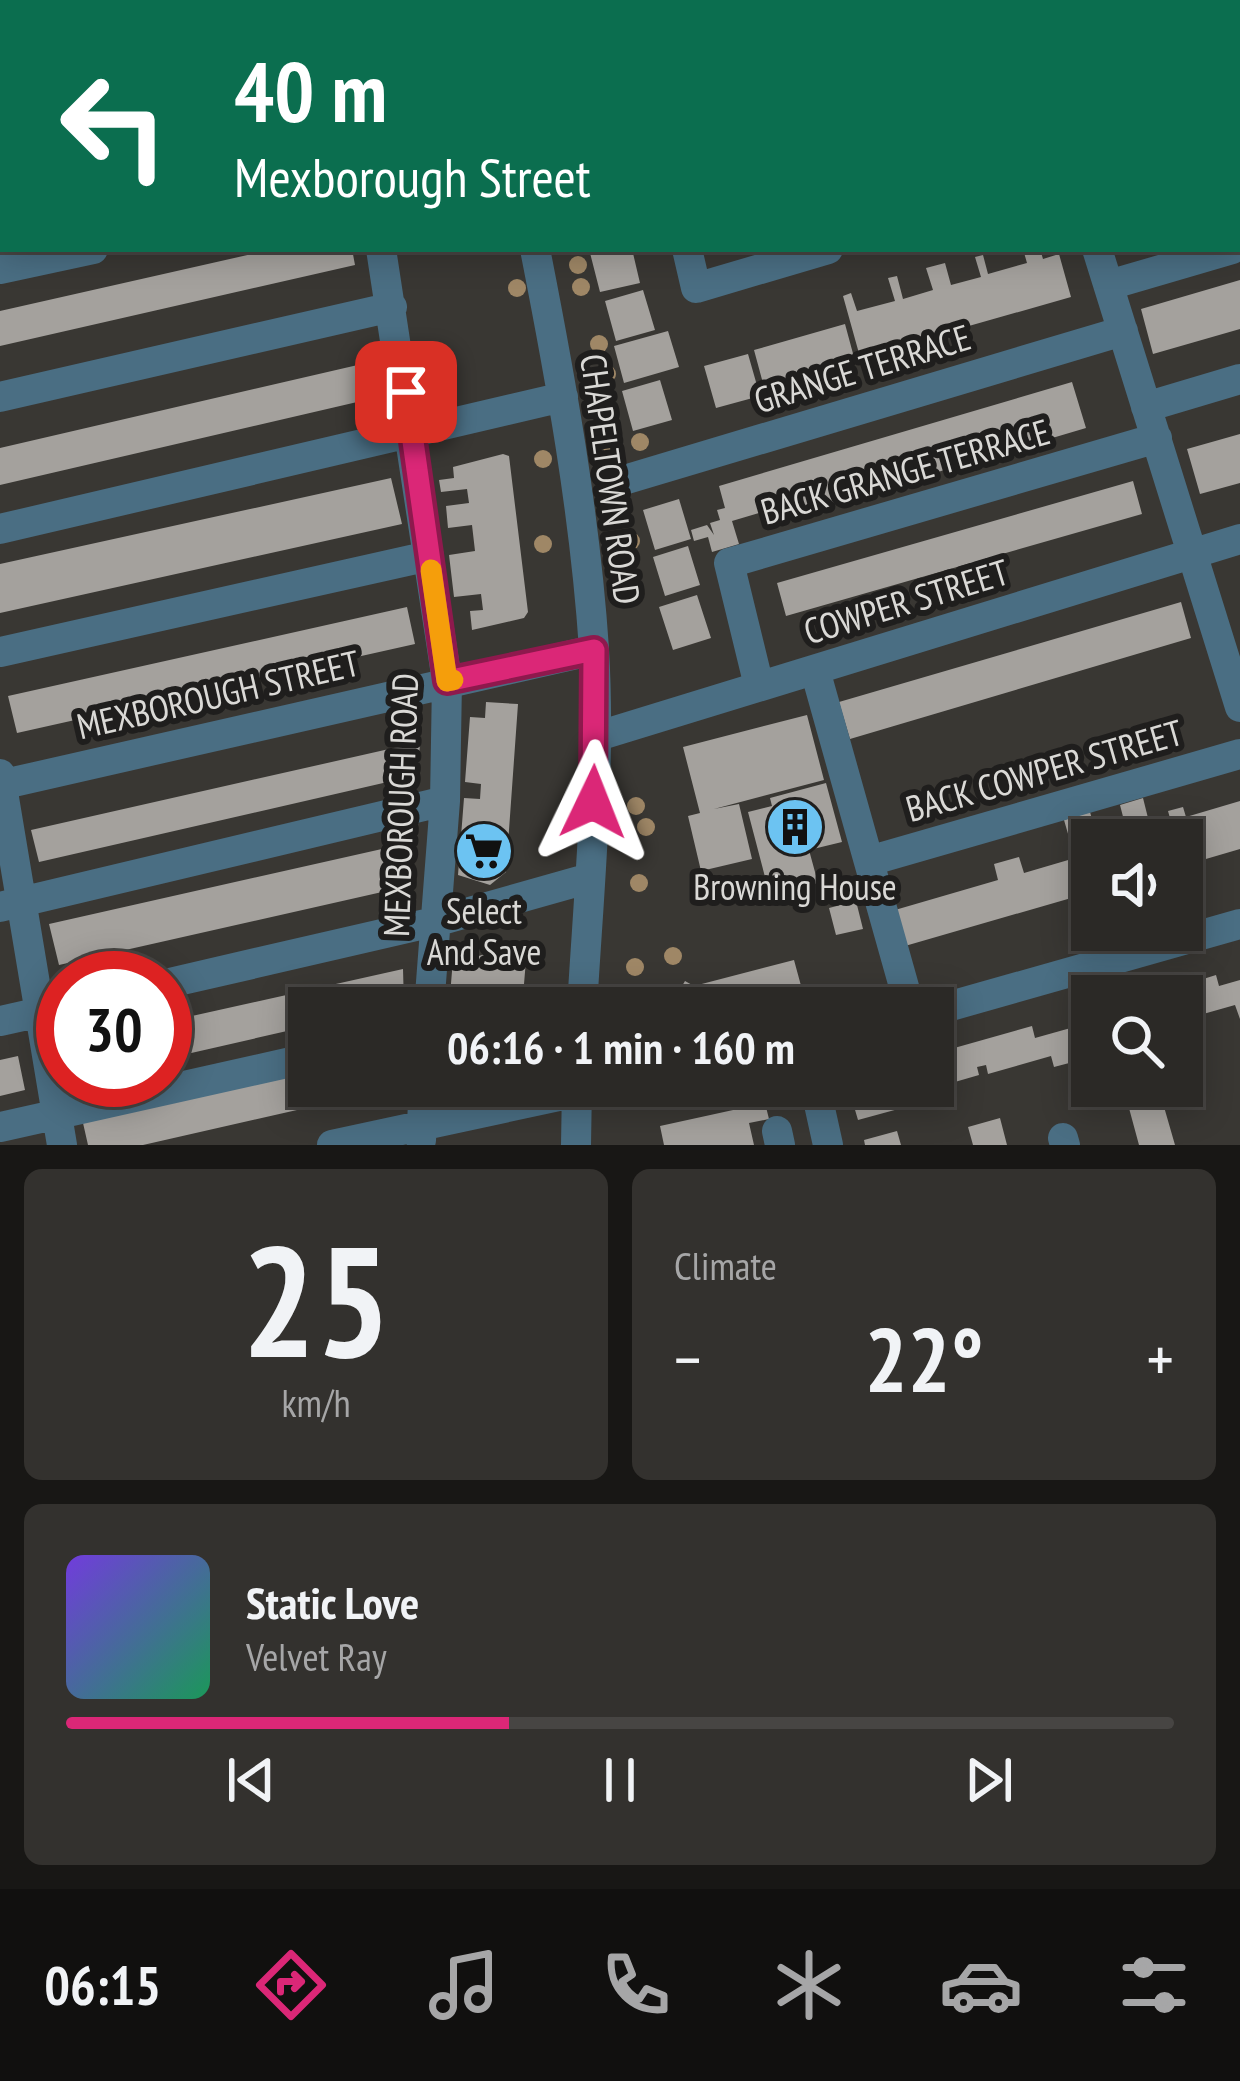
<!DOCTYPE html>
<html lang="en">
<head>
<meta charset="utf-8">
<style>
	:root { --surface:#2b2926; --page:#33312e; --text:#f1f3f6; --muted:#a6a6a7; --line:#474543; --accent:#db2777 }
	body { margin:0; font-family:"PT Sans Narrow",sans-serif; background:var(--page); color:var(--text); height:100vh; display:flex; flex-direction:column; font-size:45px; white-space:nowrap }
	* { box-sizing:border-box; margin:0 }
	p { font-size:39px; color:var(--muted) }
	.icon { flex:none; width:66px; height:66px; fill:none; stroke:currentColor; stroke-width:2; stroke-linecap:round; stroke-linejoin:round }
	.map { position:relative; height:1145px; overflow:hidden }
	.side { display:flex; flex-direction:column; gap:24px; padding:24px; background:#181715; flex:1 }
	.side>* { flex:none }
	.guide { position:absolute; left:0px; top:0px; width:1242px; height:252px; box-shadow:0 6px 30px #0003,0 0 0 3px var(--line); background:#0b6e4f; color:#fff; overflow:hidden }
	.tools { position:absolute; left:1071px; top:819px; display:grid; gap:24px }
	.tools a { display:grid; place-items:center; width:132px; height:132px; border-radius:0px; background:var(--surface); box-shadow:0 6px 30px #0003,0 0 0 3px var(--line); font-size:60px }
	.speed { position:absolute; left:36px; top:951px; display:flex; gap:24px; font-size:60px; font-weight:700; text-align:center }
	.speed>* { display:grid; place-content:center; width:156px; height:156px; border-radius:50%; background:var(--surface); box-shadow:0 6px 30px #0003,0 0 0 3px var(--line); line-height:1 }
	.speed .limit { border:18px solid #d22; background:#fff; color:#111 }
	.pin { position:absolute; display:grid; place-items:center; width:102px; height:102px; color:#fff; margin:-51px; border-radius:24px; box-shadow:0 6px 18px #0006 }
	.me { position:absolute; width:132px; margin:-66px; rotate:2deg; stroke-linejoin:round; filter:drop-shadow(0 0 9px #0008) }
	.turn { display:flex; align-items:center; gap:42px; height:252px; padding:0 36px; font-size:54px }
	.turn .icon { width:156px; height:156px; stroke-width:2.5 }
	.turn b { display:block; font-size:84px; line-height:102px }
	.big { font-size:90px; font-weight:700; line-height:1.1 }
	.side .widget { flex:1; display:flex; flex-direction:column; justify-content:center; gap:18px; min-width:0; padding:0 42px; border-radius:18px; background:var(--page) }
	.side .dial { align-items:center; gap:0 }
	.dial b { font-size:156px; line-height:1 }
	.song { display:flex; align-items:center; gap:36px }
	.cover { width:144px; height:144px; border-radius:18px; background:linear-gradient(135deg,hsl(260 70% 55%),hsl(150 70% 35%)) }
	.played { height:12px; border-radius:6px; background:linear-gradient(90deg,var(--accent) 40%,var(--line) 40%) }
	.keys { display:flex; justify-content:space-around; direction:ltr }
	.heat { display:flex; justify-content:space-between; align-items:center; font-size:66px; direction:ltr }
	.side .tiles { flex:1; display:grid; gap:24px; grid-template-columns:1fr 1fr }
	.widget:last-child { grid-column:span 2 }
	.trip { position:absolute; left:288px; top:987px; width:666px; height:120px; border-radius:0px; background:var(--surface); box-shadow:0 6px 30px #0003,0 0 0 3px var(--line); font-weight:700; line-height:120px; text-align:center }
	.menu { display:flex; height:192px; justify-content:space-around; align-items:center; background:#11100f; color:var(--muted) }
	.menu .icon { width:84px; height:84px }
	.menu .selected { color:var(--accent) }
	.menu b { font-size:54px; color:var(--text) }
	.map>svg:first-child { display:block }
	.building { fill:#a4a19d }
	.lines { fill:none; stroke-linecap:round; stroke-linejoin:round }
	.path { stroke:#81807c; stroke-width:4.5; stroke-dasharray:9 9; stroke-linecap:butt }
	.minor { stroke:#4a6e83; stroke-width:30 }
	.tree { fill:#9f8766 }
	.route-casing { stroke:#8e194d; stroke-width:30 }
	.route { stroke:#db2777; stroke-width:21 }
	.slow { stroke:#f59e0b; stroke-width:21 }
	.labels { text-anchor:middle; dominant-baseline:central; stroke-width:12; stroke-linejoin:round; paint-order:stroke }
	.street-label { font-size:36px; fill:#dad9d6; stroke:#1f1e1d }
	.poi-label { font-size:36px; fill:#dad9d6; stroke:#1f1e1d }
</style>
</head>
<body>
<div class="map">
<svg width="1240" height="1145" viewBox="0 0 1240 1145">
	<rect width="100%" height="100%" fill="#393733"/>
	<path class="building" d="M274,249h78l3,16 -355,81v-35z
		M589,249h43l8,34 -40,9z
		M1023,249h17l3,10 16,-5 12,43 -211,60 -17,-61 8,-3 6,18 38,-10 -7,-23 9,-2 6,23 30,-9 -7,-22 19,-5 6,22 30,-8 -6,-20 8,-2 5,19 39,-11z
		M1240,280v49l-87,25 -12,-45z
		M643,290l12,40 -39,11 -11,-40z
		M845,324l10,37 -91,26 -10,-37z
		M668,331l11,36 -55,16 -10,-37z
		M748,354l12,42 -44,12 -12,-42z
		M375,361l8,35 -383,89v-37z
		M660,380l12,40 -39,11 -11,-40z
		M1072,382l14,46 -317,94 -3,-11 -34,10 7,23 -27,8 -4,-15 -14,4 -3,-11 16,-5 7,10 -4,-12 10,-3 -3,-10 8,-2 -6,-22z
		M1240,434v49l-40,11 -13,-45z
		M503,454l6,2 19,156 -4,6 -52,12 -2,-19 13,-1 -2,-16 -27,3 -5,-42 26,-4 -3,-26 -24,3 -2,-22 23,-3 -2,-14 -26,3 -2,-12 15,-2 -1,-11z
		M391,478l11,46 -402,89v-49z
		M1133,481l9,33 -356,102 -9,-33z
		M679,499l12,40 -36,11 -12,-40z
		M688,546l12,39 -35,11 -12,-39z
		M697,595l14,43 -38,12 -14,-43z
		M1181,602l10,36 -341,101 -11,-37z
		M407,607l8,37 -398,89 -9,-37z
		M486,702l32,2 -12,168 -16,13 -32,-10 6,-77 16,1 1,-15 -16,-2 5,-65 15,1z
		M807,715l17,65 -110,29 25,-5 13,55 -51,12 -13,-55 12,-3 -17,-66z
		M420,742l-2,33 -379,87 -8,-32z
		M826,783l16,59 -33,8 9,33 -48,13 -22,-84 24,-6 -2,-8z
		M1143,798l5,20 -7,2 3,11 10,-3 4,12h-41l11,-4 -8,-31z
		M1240,801v48l-58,17v-26h-17l-2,-8 10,-3 -5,-18 15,-4 3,10z
		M1090,812l8,28h-6v52l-187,54 -10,-36 103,-30 -4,-16 25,-7 5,16 51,-15 -11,-38z
		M1111,819l6,21h-15l-5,-16z
		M413,842v43l-354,80 -10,-41z
		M856,901l7,28 -27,6 -7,-27z
		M520,943l7,5 -5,60h-73l4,-49 13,1z
		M794,960l9,33 -57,15h-77l16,-27 9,5z
		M403,969l1,36 -95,3v18l-144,33v-37z
		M1216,975l3,11 21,-6v39l-5,-14 -53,15v-24h-33z
		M1092,1022v35l-38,10 -3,-11 -63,18 -2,-9 -9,2 2,8 -38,11 -3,-11 -5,2v-23l99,-28 3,12z
		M18,1056l7,34 -25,6v-36z
		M309,1072v14l85,2 -251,57h-55l-5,-22z
		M848,1086h37l2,8 10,-3 5,17 -44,12z
		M1123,1086h35l17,59h-36z
		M765,1103l4,16 -20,4 5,22h-90l-4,-19z
		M1000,1118l7,27h-34l-5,-18z
		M897,1131l4,14h-36l-1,-5z"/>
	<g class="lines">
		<path class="path" d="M384,0v3"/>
		<path class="minor" d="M48,0l6,3
			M475,0l1,3
			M633,0l1,3
			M1020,0l1,3
			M1102,3l10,-3
			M1239,104h1
			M0,140l3,-1
			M381,249l66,432 -2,120 -16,207
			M535,249c26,132 50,265 59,400 7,119 -5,240 -12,359
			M687,249l9,39 132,-39
			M1097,249l143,458
			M0,269l93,-20
			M1109,285l123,-36
			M0,397l392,-90
			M1146,407l94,-28
			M624,480l499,-149
			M0,529l563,-132
			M0,652l429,-96
			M815,670l95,338
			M759,686l-30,-123 428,-125
			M595,737l645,-198
			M0,774l62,371
			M0,785l594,-135
			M869,861l371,-107
			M0,907l445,-106
			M165,984l273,-63 152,-43
			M933,1011l307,-87
			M0,1021l63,-14
			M815,1086l13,59
			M0,1127l309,-69
			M777,1131l3,14
			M1063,1138l2,7
			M421,1140l3,-54
			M332,1145l273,-59
			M576,1145l1,-59"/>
	</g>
	<g class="tree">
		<circle cx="578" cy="265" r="9"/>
		<circle cx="581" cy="287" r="9"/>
		<circle cx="517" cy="288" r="9"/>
		<circle cx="599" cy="344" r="9"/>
		<circle cx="607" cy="374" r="9"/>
		<circle cx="640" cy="442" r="9"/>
		<circle cx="612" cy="447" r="9"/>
		<circle cx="543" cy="459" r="9"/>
		<circle cx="631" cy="541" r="9"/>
		<circle cx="543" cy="544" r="9"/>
		<circle cx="636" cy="806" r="9"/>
		<circle cx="646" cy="827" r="9"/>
		<circle cx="639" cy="883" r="9"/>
		<circle cx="673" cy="956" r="9"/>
		<circle cx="635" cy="967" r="9"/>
	</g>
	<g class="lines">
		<defs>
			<path id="route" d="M406,392l41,289 147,-31 -1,152"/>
		</defs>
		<use href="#route" class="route-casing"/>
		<use href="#route" class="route"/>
		<path class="slow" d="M431,570l16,111 6,-1"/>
	</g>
	<defs>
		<symbol id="building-disc" viewBox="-11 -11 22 22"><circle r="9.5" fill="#6cc3f2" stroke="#1f1e1d"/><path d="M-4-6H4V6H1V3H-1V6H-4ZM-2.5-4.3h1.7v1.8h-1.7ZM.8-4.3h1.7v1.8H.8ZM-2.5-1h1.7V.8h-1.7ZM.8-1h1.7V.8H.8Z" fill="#111"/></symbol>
		<symbol id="supermarket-disc" viewBox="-11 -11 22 22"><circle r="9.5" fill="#6cc3f2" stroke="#1f1e1d"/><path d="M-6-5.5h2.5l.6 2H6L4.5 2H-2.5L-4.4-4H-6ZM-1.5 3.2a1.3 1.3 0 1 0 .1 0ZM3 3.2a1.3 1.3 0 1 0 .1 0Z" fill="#111"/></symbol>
	</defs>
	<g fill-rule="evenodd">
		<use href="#building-disc" x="762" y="794" width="66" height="66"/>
		<use href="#supermarket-disc" x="451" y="818" width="66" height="66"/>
	</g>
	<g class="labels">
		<g class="street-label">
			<text transform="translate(862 368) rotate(-17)">GRANGE TERRACE</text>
			<text transform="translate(905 471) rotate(-16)">BACK GRANGE TERRACE</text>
			<text transform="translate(611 479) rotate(82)">CHAPELTOWN ROAD</text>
			<text transform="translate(906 601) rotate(-17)">COWPER STREET</text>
			<text transform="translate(218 694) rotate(-13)">MEXBOROUGH STREET</text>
			<text transform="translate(1044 770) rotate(-16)">BACK COWPER STREET</text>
			<text transform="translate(400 805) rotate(-88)">MEXBOROUGH ROAD</text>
		</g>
		<g class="poi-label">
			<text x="795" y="886">Browning House</text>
			<text x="484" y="910">Select<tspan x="484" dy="41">And Save</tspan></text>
		</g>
	</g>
</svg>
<div class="tools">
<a><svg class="icon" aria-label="sound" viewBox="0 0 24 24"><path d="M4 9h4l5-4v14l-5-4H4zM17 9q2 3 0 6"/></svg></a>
<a><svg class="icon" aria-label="search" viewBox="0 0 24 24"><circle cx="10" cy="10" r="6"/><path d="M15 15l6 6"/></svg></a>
</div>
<div class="speed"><div class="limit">30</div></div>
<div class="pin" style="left:406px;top:392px;background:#d93025"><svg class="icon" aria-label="arrive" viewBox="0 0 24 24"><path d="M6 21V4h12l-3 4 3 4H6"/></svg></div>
<svg class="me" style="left:593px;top:802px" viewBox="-20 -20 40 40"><path d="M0-17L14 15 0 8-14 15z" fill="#db2777" stroke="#fff" stroke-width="4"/></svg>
<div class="trip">06:16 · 1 min · 160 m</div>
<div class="guide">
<div class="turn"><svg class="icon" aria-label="left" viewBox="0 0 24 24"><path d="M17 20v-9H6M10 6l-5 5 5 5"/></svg><div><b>40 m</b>Mexborough Street</div></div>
</div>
</div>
<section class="side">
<div class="tiles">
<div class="widget dial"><b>25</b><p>km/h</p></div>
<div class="widget"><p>Climate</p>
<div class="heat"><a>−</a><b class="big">22°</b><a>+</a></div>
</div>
<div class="widget">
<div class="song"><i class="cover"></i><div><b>Static Love</b><p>Velvet Ray</p></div></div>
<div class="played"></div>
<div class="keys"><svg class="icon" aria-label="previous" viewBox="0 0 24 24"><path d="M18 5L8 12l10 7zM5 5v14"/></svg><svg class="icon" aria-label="pause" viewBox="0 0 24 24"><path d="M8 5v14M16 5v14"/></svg><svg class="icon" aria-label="next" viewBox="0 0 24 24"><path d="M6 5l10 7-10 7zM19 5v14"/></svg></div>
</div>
</div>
</section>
<nav class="menu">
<b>06:15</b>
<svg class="icon selected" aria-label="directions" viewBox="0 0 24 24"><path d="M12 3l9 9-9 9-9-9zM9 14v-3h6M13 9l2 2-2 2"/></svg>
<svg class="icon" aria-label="music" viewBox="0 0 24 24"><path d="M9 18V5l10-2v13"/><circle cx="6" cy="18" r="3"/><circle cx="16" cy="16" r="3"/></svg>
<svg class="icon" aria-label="phone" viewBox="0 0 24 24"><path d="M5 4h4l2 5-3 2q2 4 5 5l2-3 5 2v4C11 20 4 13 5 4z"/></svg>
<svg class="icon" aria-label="climate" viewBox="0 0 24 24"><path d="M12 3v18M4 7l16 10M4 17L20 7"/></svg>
<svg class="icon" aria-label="car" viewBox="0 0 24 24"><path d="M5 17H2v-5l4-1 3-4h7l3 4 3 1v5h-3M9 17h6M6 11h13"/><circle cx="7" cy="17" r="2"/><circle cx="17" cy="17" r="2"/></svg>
<svg class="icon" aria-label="filters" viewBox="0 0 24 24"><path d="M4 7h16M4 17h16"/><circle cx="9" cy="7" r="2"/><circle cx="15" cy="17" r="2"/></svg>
</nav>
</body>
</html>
